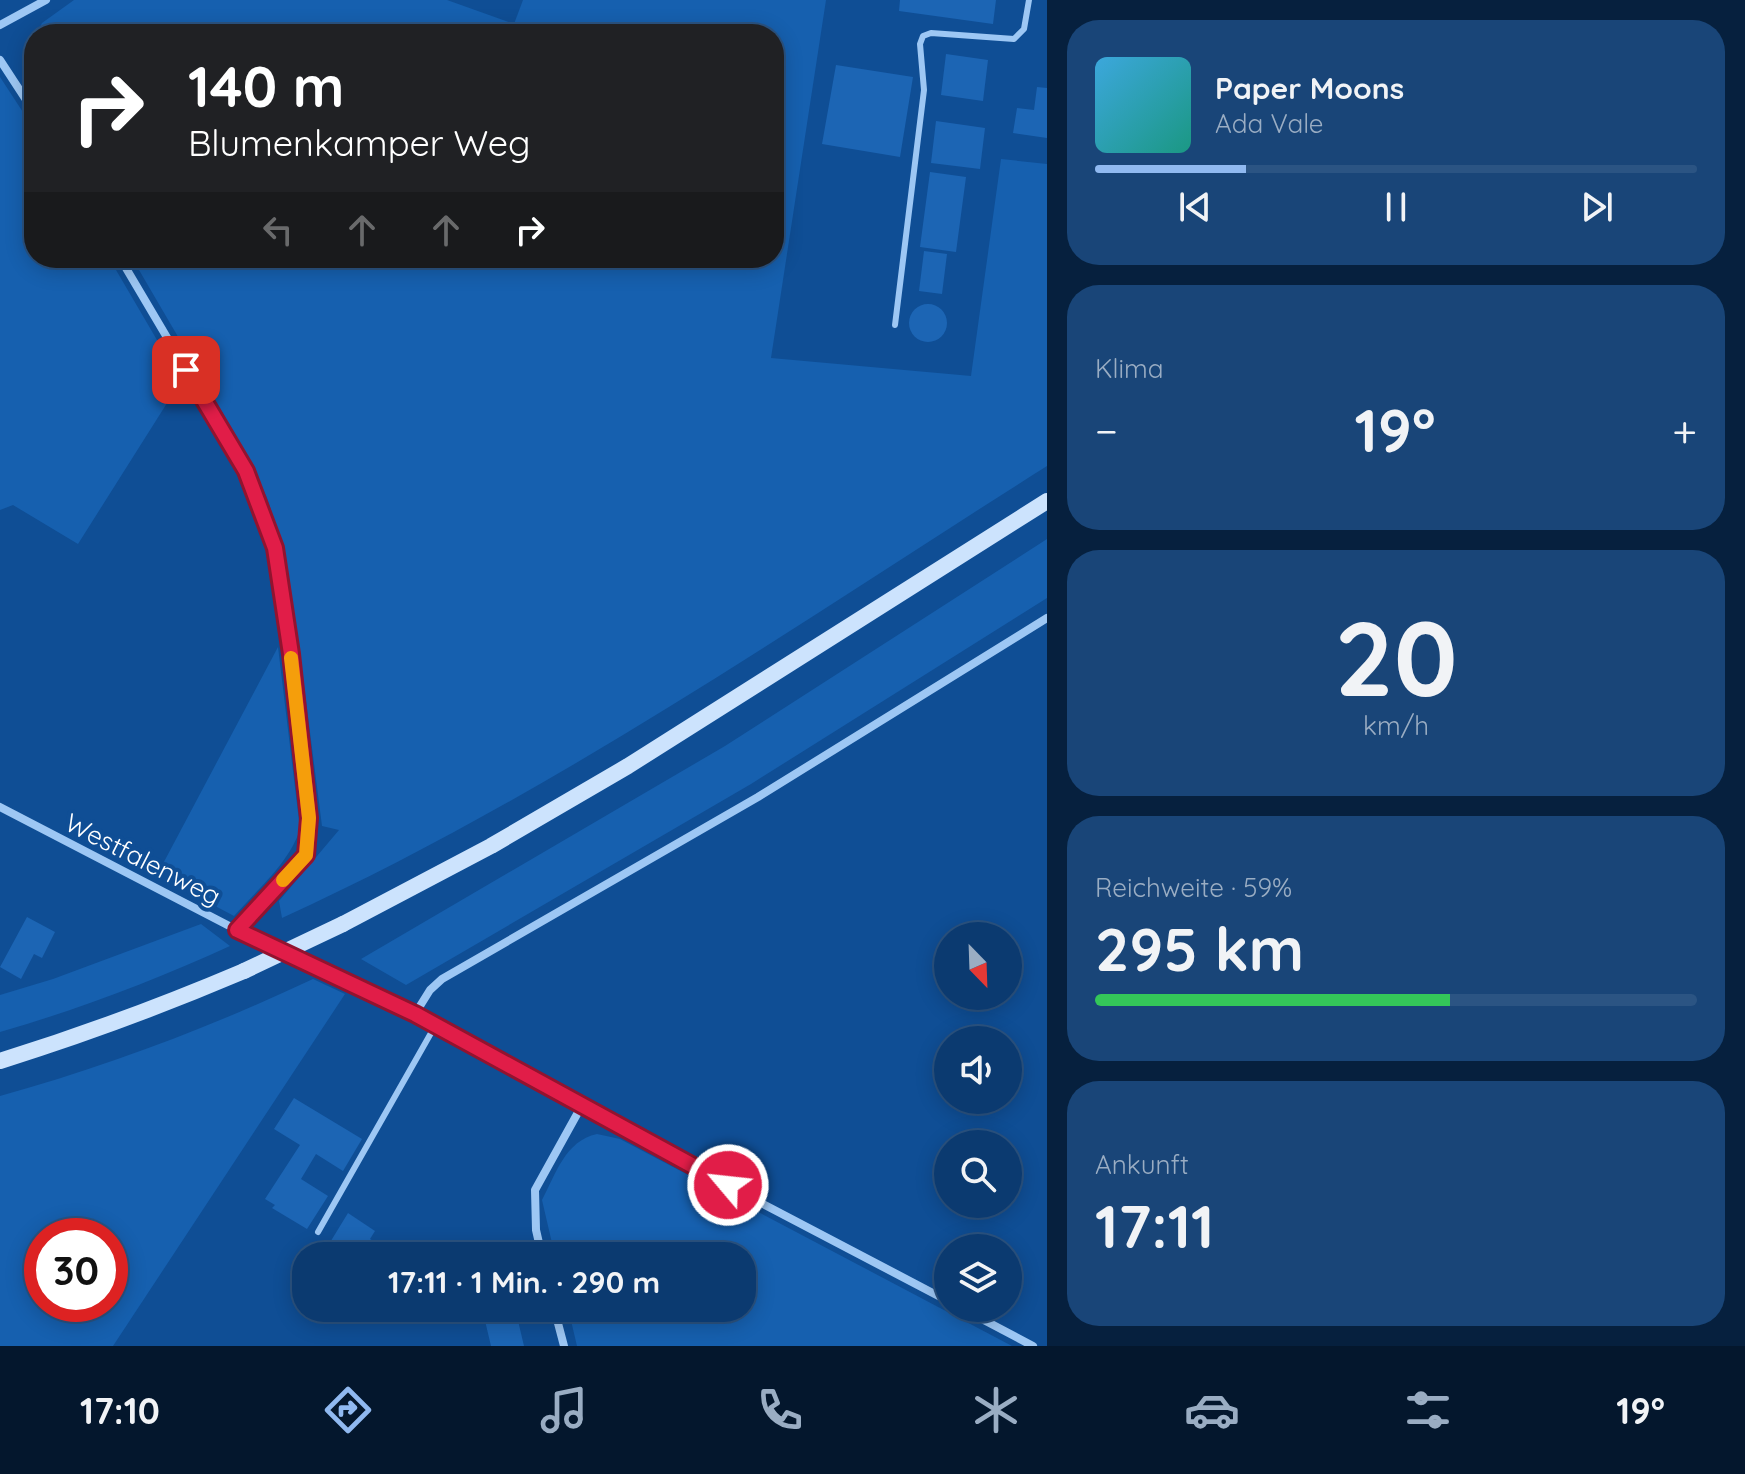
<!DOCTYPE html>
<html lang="de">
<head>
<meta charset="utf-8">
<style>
	:root { --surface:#0b3a70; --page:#194578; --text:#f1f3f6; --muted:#9aadc3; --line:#2b5483; --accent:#90b9f0 }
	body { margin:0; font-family:Quicksand,sans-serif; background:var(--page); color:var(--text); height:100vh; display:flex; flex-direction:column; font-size:30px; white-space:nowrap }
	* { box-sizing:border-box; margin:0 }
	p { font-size:26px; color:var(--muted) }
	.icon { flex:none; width:44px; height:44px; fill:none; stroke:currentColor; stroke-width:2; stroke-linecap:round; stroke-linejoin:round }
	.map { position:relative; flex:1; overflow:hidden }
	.side { display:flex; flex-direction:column; gap:20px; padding:20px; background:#06203e; width:698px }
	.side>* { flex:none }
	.banner { position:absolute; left:24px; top:24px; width:760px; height:244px; border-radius:32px; box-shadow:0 4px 20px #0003,0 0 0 2px var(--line); background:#202124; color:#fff; overflow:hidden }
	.needle { width:52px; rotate:157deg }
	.tools { position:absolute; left:934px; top:922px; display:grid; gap:16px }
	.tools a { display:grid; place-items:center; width:88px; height:88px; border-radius:50%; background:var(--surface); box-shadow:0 4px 20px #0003,0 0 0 2px var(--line); font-size:40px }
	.speed { position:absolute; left:24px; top:1218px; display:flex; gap:16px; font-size:40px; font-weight:700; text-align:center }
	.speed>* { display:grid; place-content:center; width:104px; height:104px; border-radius:50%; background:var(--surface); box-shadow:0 4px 20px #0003,0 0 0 2px var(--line); line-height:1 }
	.speed .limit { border:12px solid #d22; background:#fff; color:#111 }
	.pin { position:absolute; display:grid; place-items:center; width:68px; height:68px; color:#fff; margin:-34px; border-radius:16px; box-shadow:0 4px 12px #0006 }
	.me { position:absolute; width:88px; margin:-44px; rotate:298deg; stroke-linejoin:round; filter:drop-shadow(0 0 6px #0008) }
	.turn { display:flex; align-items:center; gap:28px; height:168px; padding:0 32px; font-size:36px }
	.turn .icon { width:104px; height:104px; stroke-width:2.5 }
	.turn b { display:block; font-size:56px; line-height:68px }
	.lanes { display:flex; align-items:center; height:76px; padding:0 32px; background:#0003; justify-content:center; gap:40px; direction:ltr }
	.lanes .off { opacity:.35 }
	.big { font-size:60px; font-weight:800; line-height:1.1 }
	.side .card { flex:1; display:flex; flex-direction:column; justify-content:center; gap:12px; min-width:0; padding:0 28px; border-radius:32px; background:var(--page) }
	.side .dial { align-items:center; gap:0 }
	.dial b { font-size:104px; line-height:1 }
	.song { display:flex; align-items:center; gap:24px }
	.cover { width:96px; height:96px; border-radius:12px; background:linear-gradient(135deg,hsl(200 70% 55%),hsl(170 70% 35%)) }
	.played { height:8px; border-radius:4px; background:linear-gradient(90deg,var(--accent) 25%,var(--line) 25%) }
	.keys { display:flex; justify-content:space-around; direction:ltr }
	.heat { display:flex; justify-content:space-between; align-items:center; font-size:44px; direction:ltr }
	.charge { height:12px; border-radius:6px; background:linear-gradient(90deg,#34c759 59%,var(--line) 0) }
	.trip { position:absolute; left:292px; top:1242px; width:464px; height:80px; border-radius:32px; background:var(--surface); box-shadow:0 4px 20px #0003,0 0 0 2px var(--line); font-weight:800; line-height:80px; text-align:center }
	.dock { display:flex; height:128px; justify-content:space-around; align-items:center; background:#04172d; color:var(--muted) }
	.dock .icon { width:56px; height:56px }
	.dock .active { color:var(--accent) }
	.dock b { font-size:36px; color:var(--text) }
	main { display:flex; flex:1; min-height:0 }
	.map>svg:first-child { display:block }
	.green { fill:#1660af; fill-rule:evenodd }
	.building { fill:#1c65b4 }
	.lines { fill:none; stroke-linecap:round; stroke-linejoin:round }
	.service { stroke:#9dc7f4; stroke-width:6 }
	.minor { stroke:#9dc7f4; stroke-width:8 }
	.secondary { stroke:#cce3fd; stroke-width:16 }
	.secondary-bridge { stroke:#cce3fd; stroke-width:16 }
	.route-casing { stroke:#92132f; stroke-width:20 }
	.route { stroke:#e11d48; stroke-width:14 }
	.slow { stroke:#f59e0b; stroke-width:14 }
	.labels { text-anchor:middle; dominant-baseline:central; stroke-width:8; stroke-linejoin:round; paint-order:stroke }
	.street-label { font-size:26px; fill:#fff; stroke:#0f4e95 }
</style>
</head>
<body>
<main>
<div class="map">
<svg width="1047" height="1346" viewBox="0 0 1047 1346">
	<rect width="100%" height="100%" fill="#0f4e95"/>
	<path class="green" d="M74,0h373l67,24 9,-24h303l-55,358 200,18 30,-217 46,5v302c-250,158 -495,329 -765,452l-3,-17 60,-71 -17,-4 -22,-172 -17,-108 -16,-48 -17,-38 -118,-202h642v-224h-737l5,-11z
		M34,40v49c-10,-18 -9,-31 0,-49z
		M0,77l34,52v129h75l72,123 -103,163 -65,-39 -13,5z
		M1047,539v59l-296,186 -345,201 -45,-26 364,-213z
		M278,647l22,182c-10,33 -43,61 -66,87l-77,-41z
		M201,924l29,22c-75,34 -150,63 -230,86v-37l53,-16z
		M313,979l32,15 -232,352h-113v-250c108,-30 211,-69 313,-117zM110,1236v68h-68v-68z
		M597,1134l23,5 392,207h-435l-9,-38h174v-52h-187l-13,-56c14,-26 23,-59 55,-66z"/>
	<path class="building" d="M900,0h96l-3,24 -94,-13z
		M946,54l42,6 -5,41 -42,-6z
		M836,65l77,12 -13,80 -78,-13z
		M1037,87l10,1v50l-34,-5 4,-25 17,2z
		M936,121l49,7 -5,41 -49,-6z
		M930,172l36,5 -10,75 -36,-5z
		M924,251l23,3 -5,40 -23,-3z
		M909 323a19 19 0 1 1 38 0a19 19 0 1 1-38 0Z
		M27,917l28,15 -13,26 -8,-4 -13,25 -21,-12z
		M294,1098l68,41 -19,32 -27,-17 -15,25 27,17 -21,33 -35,-21 3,-3 -10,-6 35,-54 -26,-16z
		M348,1213l27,18 -5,8 24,15 -1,2h-55l-12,-7z
		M482,1308h33l9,38h-33z"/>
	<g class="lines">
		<path class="service" d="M895,325l29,-235 -4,-46 3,-8 8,-3 83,6 10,-10 5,-29
			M318,1232l117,-206"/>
		<path class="minor" d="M0,25l46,-25
			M0,60l34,52
			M120,258l126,213 29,77 16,106 18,164 -3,37 -69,75
			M0,807l237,123 178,84 230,128 303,159
			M415,1014l15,-24 12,-11 316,-182 289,-179
			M542,1256l-6,-26 -1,-40 46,-83
			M554,1308l10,38
			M961,1308l72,38"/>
		<path class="secondary" d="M343,924l148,-78 137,-80 419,-265
			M0,1061c83,-26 164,-56 244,-90"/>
		<path class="secondary-bridge" d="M244,971l99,-47"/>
	</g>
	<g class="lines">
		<defs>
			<path id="route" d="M186,370l60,101 29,77 16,106 18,164 -3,37 -69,75 178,84 313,171"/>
		</defs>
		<use href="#route" class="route-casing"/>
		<use href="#route" class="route"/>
		<path class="slow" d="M283,880l23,-25 3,-37 -18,-160"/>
	</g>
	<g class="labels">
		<g class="street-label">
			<text transform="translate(143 859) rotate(27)">Westfalenweg</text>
		</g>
	</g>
</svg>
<div class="tools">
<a><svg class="needle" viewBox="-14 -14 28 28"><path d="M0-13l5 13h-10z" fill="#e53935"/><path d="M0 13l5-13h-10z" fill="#9aadc3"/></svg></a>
<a><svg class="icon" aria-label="sound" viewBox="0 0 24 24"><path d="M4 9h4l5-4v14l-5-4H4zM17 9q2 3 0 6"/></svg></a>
<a><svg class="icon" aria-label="search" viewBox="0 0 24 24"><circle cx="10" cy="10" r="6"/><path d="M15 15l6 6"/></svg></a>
<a><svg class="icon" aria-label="layers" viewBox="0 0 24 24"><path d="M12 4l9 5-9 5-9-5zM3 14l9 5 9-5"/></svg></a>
</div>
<div class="speed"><div class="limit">30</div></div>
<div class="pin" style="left:186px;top:370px;background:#d93025"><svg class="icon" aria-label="arrive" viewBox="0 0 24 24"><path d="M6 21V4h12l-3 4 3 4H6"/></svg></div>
<svg class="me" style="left:728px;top:1185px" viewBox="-20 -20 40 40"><circle r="17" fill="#e11d48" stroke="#fff" stroke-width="3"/><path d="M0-11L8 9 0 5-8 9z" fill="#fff"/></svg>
<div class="trip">17:11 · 1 Min. · 290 m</div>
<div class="banner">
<div class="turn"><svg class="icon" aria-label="right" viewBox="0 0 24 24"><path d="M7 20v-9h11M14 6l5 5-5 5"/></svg><div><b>140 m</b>Blumenkamper Weg</div></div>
<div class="lanes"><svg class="icon off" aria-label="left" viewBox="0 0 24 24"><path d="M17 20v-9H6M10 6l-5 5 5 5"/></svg><svg class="icon off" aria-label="ahead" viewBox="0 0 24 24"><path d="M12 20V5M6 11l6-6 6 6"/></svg><svg class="icon off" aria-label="ahead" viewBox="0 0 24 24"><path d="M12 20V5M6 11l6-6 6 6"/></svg><svg class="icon" aria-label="right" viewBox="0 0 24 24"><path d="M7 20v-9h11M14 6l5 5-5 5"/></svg></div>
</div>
</div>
<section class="side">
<div class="card">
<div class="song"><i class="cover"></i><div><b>Paper Moons</b><p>Ada Vale</p></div></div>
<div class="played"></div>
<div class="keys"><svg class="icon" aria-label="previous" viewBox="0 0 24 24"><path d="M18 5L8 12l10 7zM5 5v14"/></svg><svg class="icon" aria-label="pause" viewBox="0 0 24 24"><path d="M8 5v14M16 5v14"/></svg><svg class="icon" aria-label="next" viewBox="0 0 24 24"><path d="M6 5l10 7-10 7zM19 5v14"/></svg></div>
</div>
<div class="card"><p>Klima</p>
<div class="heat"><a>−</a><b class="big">19°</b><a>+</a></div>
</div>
<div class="card dial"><b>20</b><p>km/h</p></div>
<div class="card"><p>Reichweite · 59%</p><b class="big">295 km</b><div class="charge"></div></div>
<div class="card"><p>Ankunft</p><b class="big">17:11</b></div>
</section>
</main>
<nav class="dock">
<b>17:10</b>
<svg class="icon active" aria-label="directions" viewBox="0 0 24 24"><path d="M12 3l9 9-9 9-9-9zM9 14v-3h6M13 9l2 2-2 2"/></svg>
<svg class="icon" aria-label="music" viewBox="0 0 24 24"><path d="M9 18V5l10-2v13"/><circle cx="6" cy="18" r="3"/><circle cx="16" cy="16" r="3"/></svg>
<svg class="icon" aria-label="phone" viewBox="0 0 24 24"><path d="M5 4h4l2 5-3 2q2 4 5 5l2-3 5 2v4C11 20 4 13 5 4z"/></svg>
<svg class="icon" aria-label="climate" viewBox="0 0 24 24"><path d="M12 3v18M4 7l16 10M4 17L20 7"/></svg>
<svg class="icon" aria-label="car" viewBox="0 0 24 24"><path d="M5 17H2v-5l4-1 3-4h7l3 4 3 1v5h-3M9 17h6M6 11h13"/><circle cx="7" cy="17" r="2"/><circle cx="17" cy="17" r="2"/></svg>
<svg class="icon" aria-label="filters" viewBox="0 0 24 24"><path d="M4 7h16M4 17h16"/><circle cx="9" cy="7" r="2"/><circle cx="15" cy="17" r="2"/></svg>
<b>19°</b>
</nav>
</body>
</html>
